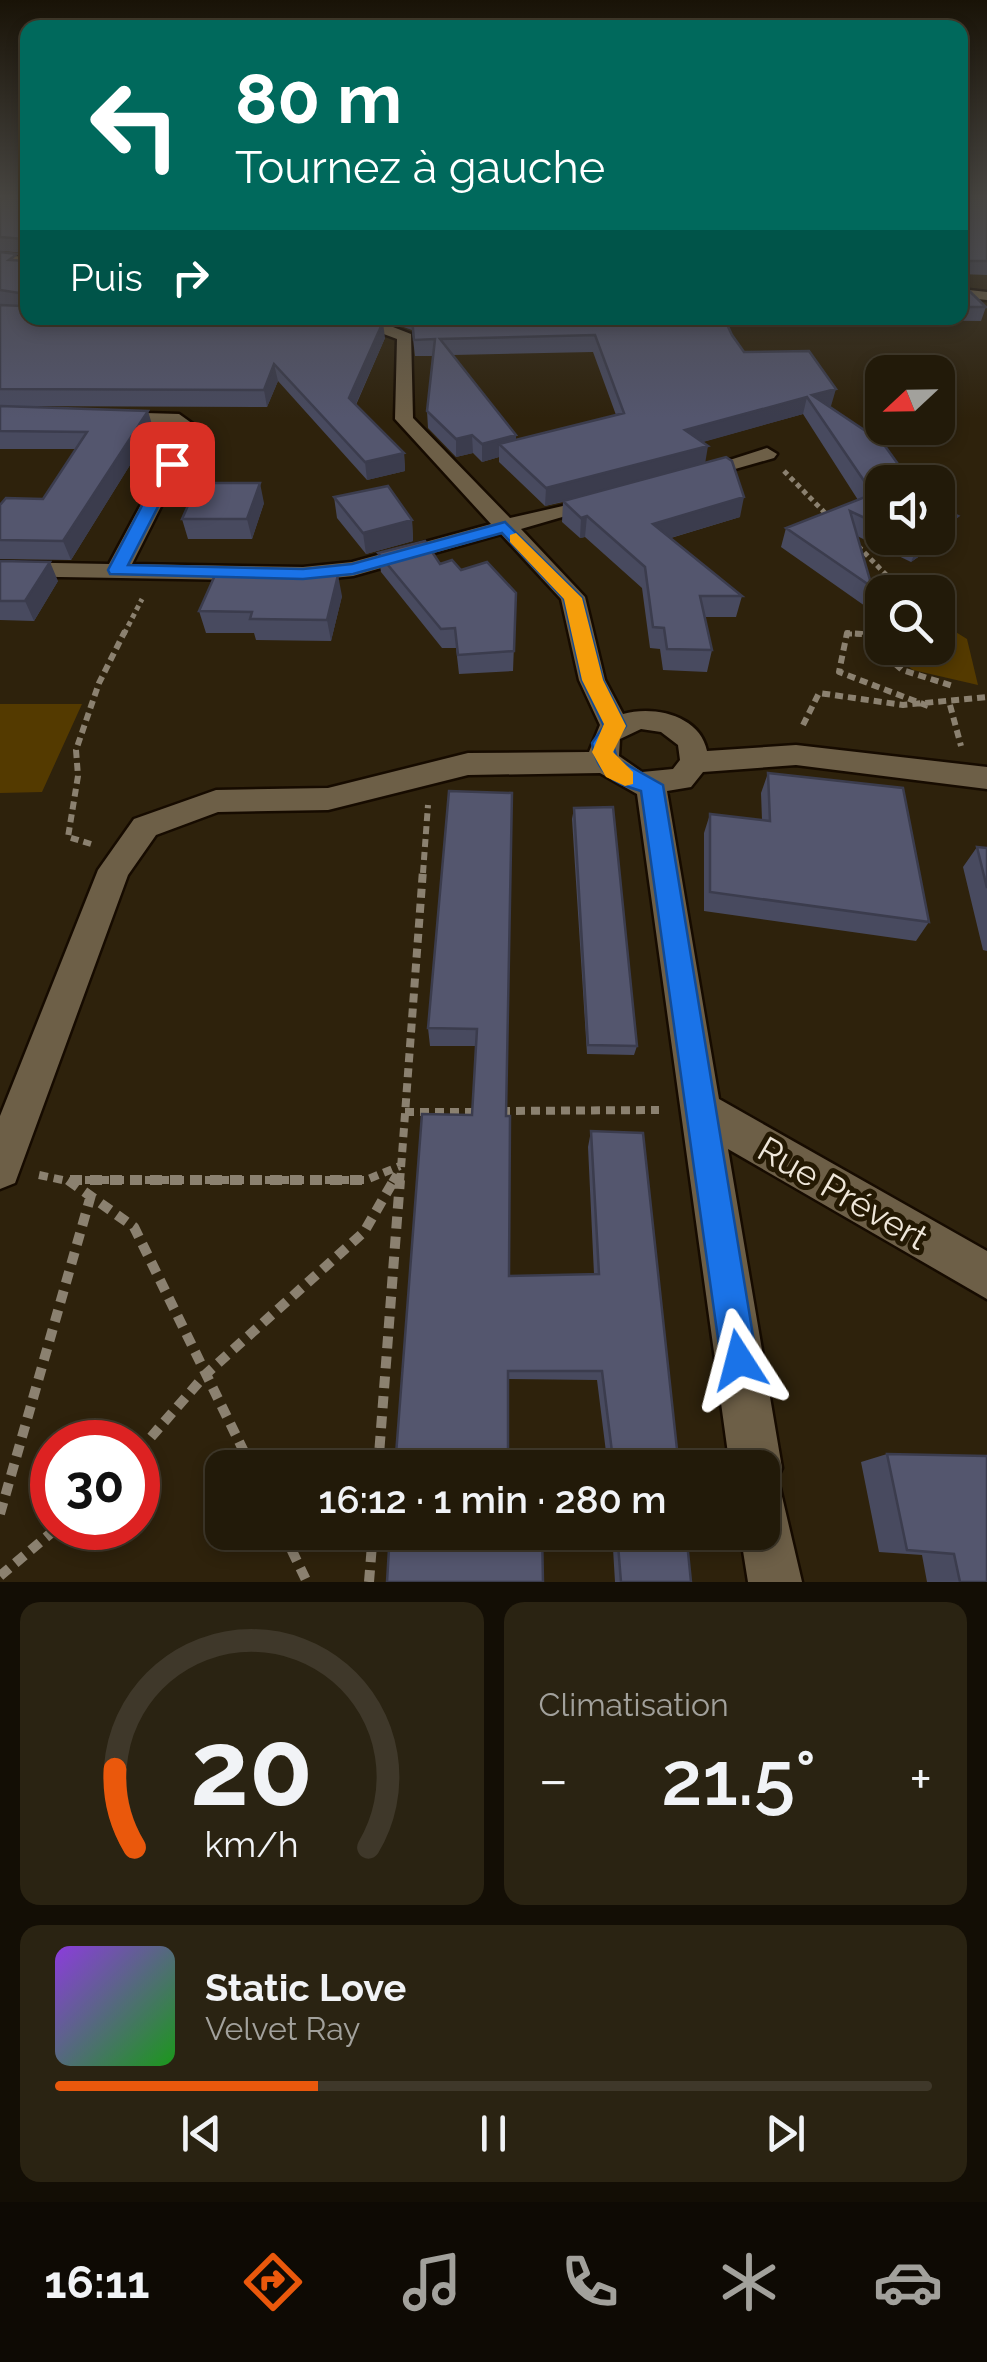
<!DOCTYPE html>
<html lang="fr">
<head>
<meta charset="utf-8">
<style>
	:root { --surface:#221a09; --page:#2a2312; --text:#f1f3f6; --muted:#a2a19c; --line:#3f382a; --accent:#ea580c }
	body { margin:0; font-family:Raleway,sans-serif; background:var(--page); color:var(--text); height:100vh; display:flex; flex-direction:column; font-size:38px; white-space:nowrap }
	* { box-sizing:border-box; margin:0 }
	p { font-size:32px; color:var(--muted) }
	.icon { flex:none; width:55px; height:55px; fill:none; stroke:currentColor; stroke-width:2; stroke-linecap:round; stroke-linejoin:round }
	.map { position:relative; height:1582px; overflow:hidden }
	.drawer { display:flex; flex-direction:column; gap:20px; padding:20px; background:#130e05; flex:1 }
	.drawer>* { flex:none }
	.guide { position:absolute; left:20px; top:20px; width:948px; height:305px; border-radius:20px; box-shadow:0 5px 15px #0003,0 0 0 2px var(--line); background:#00695c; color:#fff; overflow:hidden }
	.needle { width:65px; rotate:248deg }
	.tools { position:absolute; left:865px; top:355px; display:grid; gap:20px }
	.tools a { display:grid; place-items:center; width:90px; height:90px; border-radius:20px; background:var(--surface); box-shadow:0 5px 15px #0003,0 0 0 2px var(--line); font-size:50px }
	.speed { position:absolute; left:30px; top:1420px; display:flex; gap:20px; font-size:50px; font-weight:700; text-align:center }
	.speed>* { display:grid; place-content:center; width:130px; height:130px; border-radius:50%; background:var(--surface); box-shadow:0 5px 15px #0003,0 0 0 2px var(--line); line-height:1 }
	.speed .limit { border:15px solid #d22; background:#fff; color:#111 }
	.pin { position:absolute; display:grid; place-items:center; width:85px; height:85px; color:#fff; margin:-42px; border-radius:20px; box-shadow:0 5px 15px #0006 }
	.me { position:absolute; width:110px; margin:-55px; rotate:351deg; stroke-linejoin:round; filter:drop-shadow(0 0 8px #0008) }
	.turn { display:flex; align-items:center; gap:35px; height:210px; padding:0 50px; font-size:45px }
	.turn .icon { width:130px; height:130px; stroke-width:2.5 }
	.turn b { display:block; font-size:70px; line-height:85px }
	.then { display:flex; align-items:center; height:95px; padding:0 50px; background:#0003; gap:20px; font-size:38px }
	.big { font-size:75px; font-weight:600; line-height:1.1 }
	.drawer .widget { flex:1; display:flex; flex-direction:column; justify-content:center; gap:15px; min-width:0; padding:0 35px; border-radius:20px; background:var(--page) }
	.drawer .dial { align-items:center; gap:0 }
	.dial svg { height:260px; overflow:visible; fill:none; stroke:var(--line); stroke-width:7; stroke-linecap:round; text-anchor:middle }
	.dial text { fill:var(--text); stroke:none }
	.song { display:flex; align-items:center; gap:30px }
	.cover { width:120px; height:120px; border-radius:15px; background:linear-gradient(135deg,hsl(270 70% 55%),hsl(120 70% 35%)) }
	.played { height:10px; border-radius:5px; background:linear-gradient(90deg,var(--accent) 30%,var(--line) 30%) }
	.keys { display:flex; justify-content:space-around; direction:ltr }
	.heat { display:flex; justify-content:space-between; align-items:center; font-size:55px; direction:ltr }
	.drawer .tiles { flex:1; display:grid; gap:20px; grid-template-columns:1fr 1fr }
	.widget:last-child { grid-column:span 2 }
	.trip { position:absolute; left:205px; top:1450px; width:575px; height:100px; border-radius:20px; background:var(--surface); box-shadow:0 5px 15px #0003,0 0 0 2px var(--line); font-weight:600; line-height:100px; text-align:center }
	.tabs { display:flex; height:160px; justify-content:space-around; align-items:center; background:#0e0a04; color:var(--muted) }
	.tabs .icon { width:70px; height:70px }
	.tabs .selected { color:var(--accent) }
	.tabs b { font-size:45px; color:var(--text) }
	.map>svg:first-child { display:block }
	.green { fill:#543a00 }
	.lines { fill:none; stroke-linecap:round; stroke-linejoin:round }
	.street-casing { stroke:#160b00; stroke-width:5 }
	.secondary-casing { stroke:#160b00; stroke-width:5 }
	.path-far3 { stroke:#8b8170; stroke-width:5; stroke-dasharray:5 4; stroke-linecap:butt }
	.path-far2 { stroke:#8b8170; stroke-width:6; stroke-dasharray:8 5; stroke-linecap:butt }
	.path-far1 { stroke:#8b8170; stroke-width:8; stroke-dasharray:9 6; stroke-linecap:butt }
	.path { stroke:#8b8170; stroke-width:10; stroke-dasharray:12 8; stroke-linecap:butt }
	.street { fill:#6d5f47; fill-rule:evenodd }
	.secondary { fill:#6d5f47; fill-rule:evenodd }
	.wall { fill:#484a5f; fill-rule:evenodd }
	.shaded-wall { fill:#3b3c4d }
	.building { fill:#54566e; stroke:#3b3c4d; stroke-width:2.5 }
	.route { fill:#1a73e8; stroke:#114b97; stroke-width:2.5 }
	.slow { fill:#f59e0b }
	.labels { text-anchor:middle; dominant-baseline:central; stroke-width:10; stroke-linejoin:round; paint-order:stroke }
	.near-street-label { font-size:35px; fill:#eee6d9; stroke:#241903 }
</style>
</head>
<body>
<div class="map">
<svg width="987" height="1582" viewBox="0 0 987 1582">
	<rect width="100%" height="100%" fill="#2e220c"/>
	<path class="green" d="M938,621l29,18 11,46 -65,-15 -28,-22h53z
		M0,704h82l-40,88 -42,1z"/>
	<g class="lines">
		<defs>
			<path id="street" d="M345,319l30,1 36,14 2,84 97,100 97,-22v8l-86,25 64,68 20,83 18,34c30,-9 77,1 84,37l89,-6 191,22v22l-191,-24 -93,7 -12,15 -24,4 52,308 268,152v48l-259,-150 54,319 -8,17 6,3 22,94h-54l-8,-50h22v-64h-32l-93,-674 -37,-21 -132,2 -140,35 -110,2 -62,23 -28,40 -113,308 -15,6v-73l98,-246 36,-51 82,-29 112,-2 140,-35 121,-1 11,-27 -21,-45 -18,-81 -60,-65 -148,42 -50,5 -303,-5v-14l109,2 72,-134 -7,-5 -70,-3v-8l7,-2 68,2 21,15 -68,135 171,3 49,-5 139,-38 -96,-105 2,-80 -24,-9 -33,-3 -3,-3zM641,729l20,3 17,13 2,15 -7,9 -31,3 -23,-16 1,-17z
				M767,448l10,6 -3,4 -81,23 -10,-6z"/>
			<path id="secondary" d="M0,255l28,2v8l-28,-2z
				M960,289l27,3v8l-27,-3z"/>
		</defs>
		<use href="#street" class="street-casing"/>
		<use href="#secondary" class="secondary-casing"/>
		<path class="path-far3" d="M784,471l44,45
			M858,546l41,42
			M124,634l18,-35
			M847,634h15"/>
		<path class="path-far2" d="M950,705l11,41
			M928,706l-89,-34 8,-39 15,1 40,36 51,16
			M803,725l16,-32 84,12 84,-8
			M91,844l-23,-7 10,-61 -2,-26 23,-67 26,-52
			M423,873l5,-68"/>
		<path class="path-far1" d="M501,1111l158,-1
			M405,1112h74
			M39,1175l33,7
			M70,1180h296l34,-14
			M392,1182l6,-10
			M400,1182l23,-312"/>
		<path class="path" d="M68,1180l66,47 118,241
			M70,1180h296
			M138,1452l68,-78 158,-142 30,-52
			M378,1468l22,-288
			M0,1514l91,-319
			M283,1532l24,50
			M0,1576l57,-48
			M369,1582l4,-50"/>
		<use href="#street" class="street"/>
		<use href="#secondary" class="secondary"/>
	</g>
	<path class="wall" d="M28,196v57l-28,-2v-50z
		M987,196v79l-27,-1v-74z
		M0,252l19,9h9v57l357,20 -29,67 48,48 1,18 -38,9 -89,-99 -11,26 -267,-1v-101l9,1 -9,-1z
		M960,282l26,25 -5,14 -89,-1 -2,-2h70z
		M378,318h346l8,17 12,17 87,54h-2l53,76v56h56l12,-3 -39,27 -54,-26 15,51 -7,19 -84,-59 5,-19 72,-28 -55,-86 -101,28 3,21 35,54 -69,21 71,58 -6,21h-31l7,33 -5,22 -44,-2 -3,-21 -10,-1 -8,-60 -57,-51 -5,1 -18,-16 1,-20 -18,4 -46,-44v-5l-17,5 -9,-9 -17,4 -28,-29 -1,-17 7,-55h-19l-3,-26zM593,352l23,63 -100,25 -63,-85z
		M0,406l153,22 -82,132 -71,-1v-54l43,-6 33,-50h-76z
		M334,497l78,23 1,21 -47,13 -29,-36z
		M264,503l-12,36h-64l-6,-20z
		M378,553l62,11 76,29 -3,78 -54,3 -3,-26h-14l-61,-76z
		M0,561l58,20 -24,40 -34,-1z
		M342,596l-11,45 -75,-1 -2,-7h-48l-7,-22z
		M768,773l161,149 -13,19 -212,-30v-78l6,-19 52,6 -1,-27z
		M449,791l57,325 3,160 85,-2 -6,-127 3,-16 88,337h-71l-11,-88 -89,-1 -36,-264 4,-69h-46l-2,-18z
		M574,808l63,238 -3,9 -47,-1 -15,-235z
		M977,847l10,1v103l-4,-1 -20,-83z
		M887,1454l100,128h-60l-5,-27 -43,-3 -18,-90z
		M612,1532h74l5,50h-76z"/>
	<path class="shaded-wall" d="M383,322l2,16 -34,77 -2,-17z
		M274,364l4,17 -11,26 -3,-17z
		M836,389l-5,17 -15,4 -4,-15z
		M807,397l-4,17 -121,34 3,-18z
		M148,411l5,17 -82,132 -8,-19z
		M472,435l1,18 -17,4v-18z
		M516,435v18l-17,-9v13l-17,5v-18z
		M708,446l-3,18 -160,42 1,-18z
		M404,453l1,18 -38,9 -2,-18z
		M260,483l4,20 -12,36 -5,-20z
		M744,497l-4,20 -90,27 3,-20z
		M587,516l-2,21 -5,1 1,-20z
		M958,516l-8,19 -39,27 8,-19 8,-5h11v-8z
		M412,520l1,21 -47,13 -3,-21z
		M50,562l8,19 -24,40 -9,-20z
		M338,575l4,21 -11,45 -4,-21z"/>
	<path class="building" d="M7,196h21l-1,49 -4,-6 -23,-2v-36z
		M987,196v65h-27v-61l7,-3z
		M0,252l17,2 -8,6 19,1v57h343l12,4 -34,76 55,55 -39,9 -91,-98 -10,26 -264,-1v-84l22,1 4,-12 -26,-4z
		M960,282l26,25h-26z
		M412,318h312l8,17 12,17 65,-1 27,38 -24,6 70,47 29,40h-29v44l-32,-15 22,76 -86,-59 87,-34 -66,-97 -122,33 23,16 -162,42 -47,-44 125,-31 -29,-78 -155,4 76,96 -34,9 -10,-9 -16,4 -29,-28 8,-72 -21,1z
		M0,406l148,5 -85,130 -63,-1v-35l6,-7 37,1 44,-67 -87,-1z
		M726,457l6,4 12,36 -91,27 89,72h-42l12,54 -45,-1 -3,-21 -11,-1 -8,-60 -58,-51 -6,2 -18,-17z
		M198,483h62l-13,36h-65z
		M388,486l24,34 -49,13 -29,-36z
		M938,507l20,9 -20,14z
		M908,538h19l-8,5z
		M425,541l15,23 12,-4 9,10 26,-8 29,31 -2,58 -56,4 -3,-27 -14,1 -63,-76z
		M0,561l50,1 -25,39h-25z
		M216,573l122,2 -11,45 -77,-1 2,-7 -53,-1z
		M768,773l135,15 26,134 -219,-30v-78l60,7z
		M449,791l63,2 -6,323h4l-1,160 90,-2 -8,-143 52,2 36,335h-65l-12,-97h-94v97h-113l27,-354 50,1 5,-86 -49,-1z
		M613,807l24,239 -49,-1 -14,-237z
		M977,847l10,1v40z
		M887,1454l100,2v126h-27l-6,-28 -47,-4z
		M390,1532h152l1,50h-156z
		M617,1532h69l5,50h-70z"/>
	<linearGradient id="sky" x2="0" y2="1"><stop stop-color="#191307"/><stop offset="0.47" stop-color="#464440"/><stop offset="1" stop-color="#464440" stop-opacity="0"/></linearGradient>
	<rect width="987" height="418" fill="url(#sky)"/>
	<path class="route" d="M172,460l8,4 -52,101 175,4 49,-5 153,-42 77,76 21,82 23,46 -13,18 4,15 46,26 94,575 -5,13 -13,5 -13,-5 -5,-13 -80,-569c-29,-8 -44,-18 -49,-48l12,-17 -22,-46 -18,-81 -62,-66 -149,41 -50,5 -193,-5 -2,-4 56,-106z"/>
	<path class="slow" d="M516,533l66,65 21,82 23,46 -13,26 20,20v12l-8,2 -19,-9 -14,-25 12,-28 -22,-44 -18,-81 -54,-57v-7z"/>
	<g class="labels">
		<g class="near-street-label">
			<text transform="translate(843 1193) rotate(30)">Rue Prévert</text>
		</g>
	</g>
</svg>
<div class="tools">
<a><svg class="needle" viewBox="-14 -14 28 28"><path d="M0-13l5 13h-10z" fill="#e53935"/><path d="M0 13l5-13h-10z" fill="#a2a19c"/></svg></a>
<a><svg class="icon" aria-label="sound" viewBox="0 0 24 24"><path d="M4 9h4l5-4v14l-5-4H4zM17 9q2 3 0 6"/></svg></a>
<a><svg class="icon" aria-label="search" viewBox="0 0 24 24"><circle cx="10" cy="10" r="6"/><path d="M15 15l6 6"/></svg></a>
</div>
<div class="speed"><div class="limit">30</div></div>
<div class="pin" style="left:172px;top:464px;background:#d93025"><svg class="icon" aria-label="arrive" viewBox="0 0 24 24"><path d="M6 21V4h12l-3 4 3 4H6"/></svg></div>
<svg class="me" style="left:739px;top:1360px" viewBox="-20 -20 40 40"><path d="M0-17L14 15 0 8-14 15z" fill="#1a73e8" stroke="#fff" stroke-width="4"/></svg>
<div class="trip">16:12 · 1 min · 280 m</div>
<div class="guide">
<div class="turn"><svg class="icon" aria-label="left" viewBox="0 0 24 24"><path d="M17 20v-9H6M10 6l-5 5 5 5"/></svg><div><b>80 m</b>Tournez à gauche</div></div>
<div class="then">Puis<svg class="icon" aria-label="right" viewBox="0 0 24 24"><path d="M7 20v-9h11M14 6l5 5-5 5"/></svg></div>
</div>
</div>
<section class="drawer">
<div class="tiles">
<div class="widget dial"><svg viewBox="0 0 100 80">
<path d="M14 69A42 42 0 1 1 86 69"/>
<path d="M14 69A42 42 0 0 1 8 45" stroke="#ea580c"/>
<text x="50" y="56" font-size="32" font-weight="700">20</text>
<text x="50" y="72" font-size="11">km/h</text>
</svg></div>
<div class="widget"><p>Climatisation</p>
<div class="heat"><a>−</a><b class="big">21.5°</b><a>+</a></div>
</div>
<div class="widget">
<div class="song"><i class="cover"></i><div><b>Static Love</b><p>Velvet Ray</p></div></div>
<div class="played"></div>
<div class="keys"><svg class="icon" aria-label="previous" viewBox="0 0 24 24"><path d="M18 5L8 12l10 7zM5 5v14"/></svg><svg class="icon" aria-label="pause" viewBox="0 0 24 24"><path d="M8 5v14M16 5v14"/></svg><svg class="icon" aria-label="next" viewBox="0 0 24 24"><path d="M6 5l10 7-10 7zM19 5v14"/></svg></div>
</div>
</div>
</section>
<nav class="tabs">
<b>16:11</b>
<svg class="icon selected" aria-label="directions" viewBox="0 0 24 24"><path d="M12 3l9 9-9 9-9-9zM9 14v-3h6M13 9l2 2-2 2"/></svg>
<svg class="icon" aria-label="music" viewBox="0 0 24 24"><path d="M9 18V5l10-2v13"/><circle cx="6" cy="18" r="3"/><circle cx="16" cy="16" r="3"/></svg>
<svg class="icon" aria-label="phone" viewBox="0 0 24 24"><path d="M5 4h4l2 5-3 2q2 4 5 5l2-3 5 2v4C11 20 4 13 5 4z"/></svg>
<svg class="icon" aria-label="climate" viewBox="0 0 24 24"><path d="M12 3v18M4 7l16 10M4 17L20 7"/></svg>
<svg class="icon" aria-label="car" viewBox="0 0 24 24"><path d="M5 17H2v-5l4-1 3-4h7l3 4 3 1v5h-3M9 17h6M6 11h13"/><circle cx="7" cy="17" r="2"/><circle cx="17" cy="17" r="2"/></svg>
</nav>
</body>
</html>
